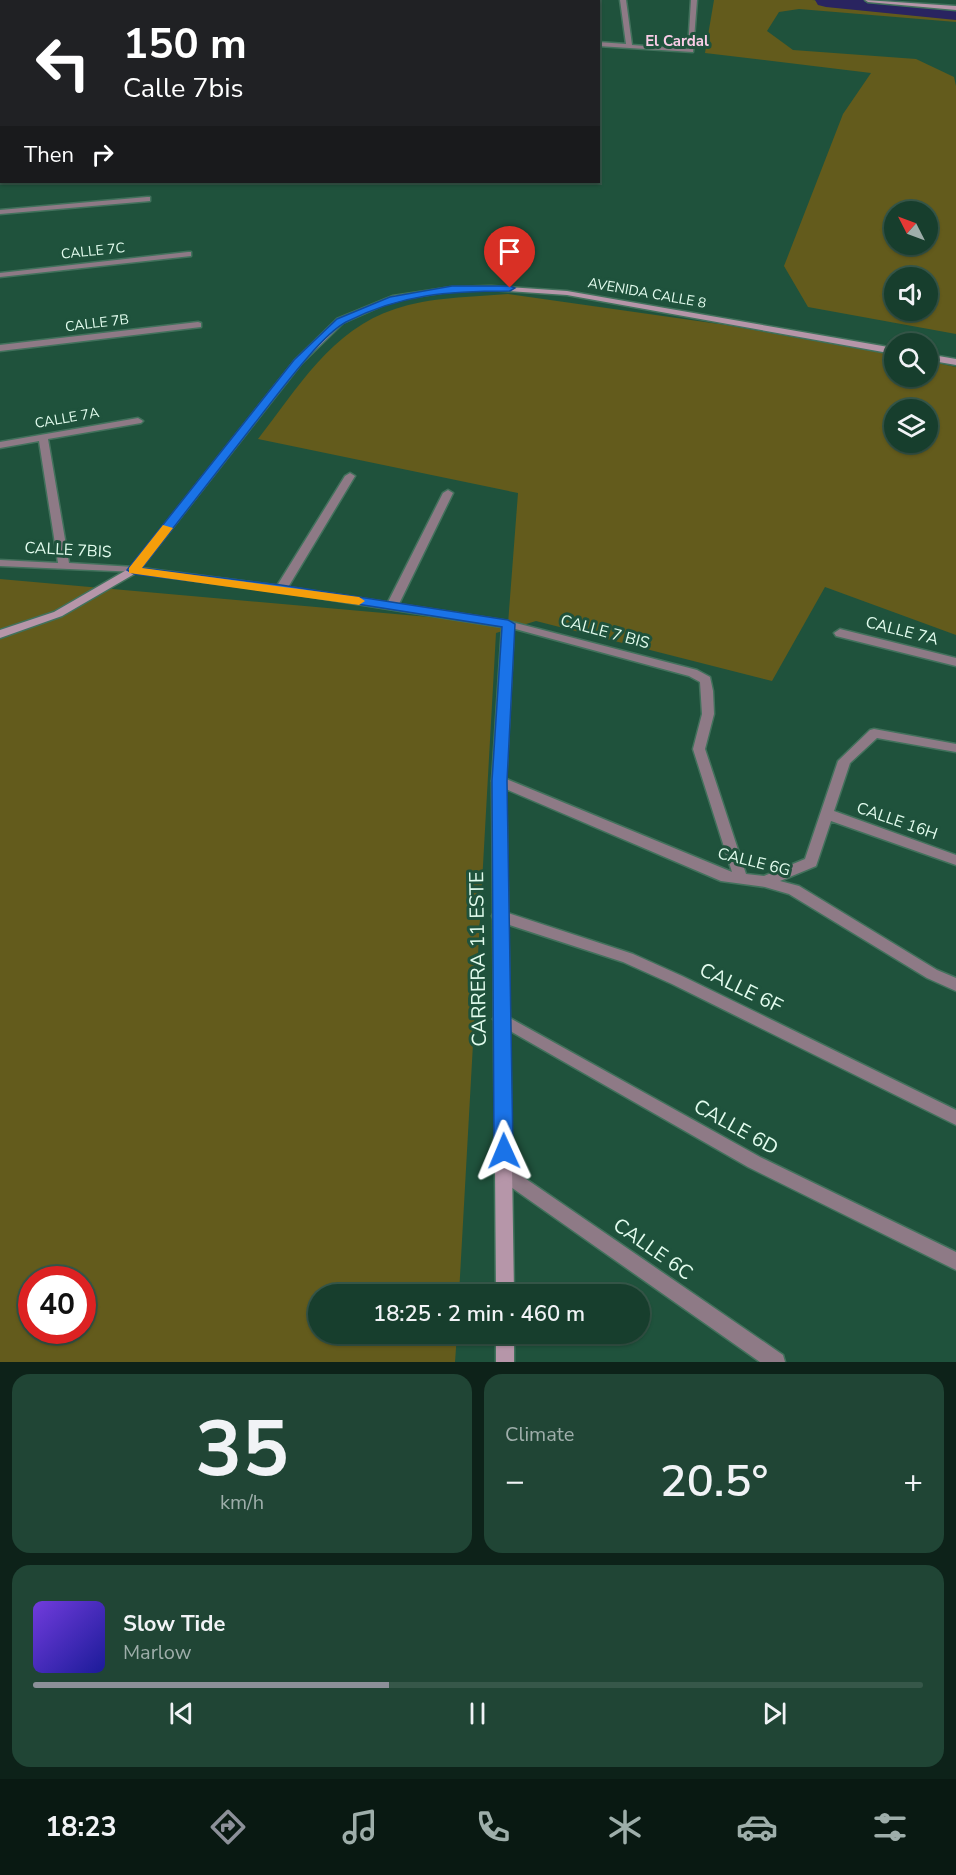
<!DOCTYPE html>
<html lang="en">
<head>
<meta charset="utf-8">
<style>
	:root { --surface:#173e2d; --page:#204535; --text:#f1f3f6; --muted:#9eaeaa; --line:#365749; --accent:#8c9099 }
	body { margin:0; font-family:"Nunito Sans",sans-serif; background:var(--page); color:var(--text); height:100vh; display:flex; flex-direction:column; font-size:22px; white-space:nowrap }
	* { box-sizing:border-box; margin:0 }
	p { font-size:20px; color:var(--muted) }
	.icon { flex:none; width:33px; height:33px; fill:none; stroke:currentColor; stroke-width:2; stroke-linecap:round; stroke-linejoin:round }
	.map { position:relative; height:1362px; overflow:hidden }
	.drawer { display:flex; flex-direction:column; gap:12px; padding:12px; background:#0d2219; flex:1 }
	.drawer>* { flex:none }
	.guide { position:absolute; left:0px; top:0px; width:600px; height:183px; box-shadow:0 2px 4px #0004,0 0 0 2px var(--line); background:#202124; color:#fff; overflow:hidden }
	.needle { width:39px; rotate:312deg }
	.fabs { position:absolute; left:884px; top:201px; display:grid; gap:12px }
	.fabs a { display:grid; place-items:center; width:54px; height:54px; border-radius:50%; background:var(--surface); box-shadow:0 2px 4px #0004,0 0 0 2px var(--line); font-size:30px }
	.speed { position:absolute; left:18px; top:1266px; display:flex; gap:12px; font-size:30px; font-weight:700; text-align:center }
	.speed>* { display:grid; place-content:center; width:78px; height:78px; border-radius:50%; background:var(--surface); box-shadow:0 2px 4px #0004,0 0 0 2px var(--line); line-height:1 }
	.speed .limit { border:9px solid #d22; background:#fff; color:#111 }
	.pin { position:absolute; display:grid; place-items:center; width:51px; height:51px; color:#fff; margin:-62px -26px; border-radius:50% 50% 50% 0; rotate:-45deg; box-shadow:0 0 6px #0007 }
	.pin .icon { rotate:45deg }
	.me { position:absolute; width:66px; margin:-33px; rotate:359deg; stroke-linejoin:round; filter:drop-shadow(0 0 4px #0008) }
	.turn { display:flex; align-items:center; gap:21px; height:126px; padding:0 24px; font-size:27px }
	.turn .icon { width:78px; height:78px; stroke-width:2.5 }
	.turn b { display:block; font-size:42px; line-height:51px }
	.then { display:flex; align-items:center; height:57px; padding:0 24px; background:#0003; gap:12px; font-size:22px }
	.big { font-size:45px; font-weight:600; line-height:1.1 }
	.drawer .card { flex:1; display:flex; flex-direction:column; justify-content:center; gap:9px; min-width:0; padding:0 21px; border-radius:18px; background:var(--page) }
	.drawer .dial { align-items:center; gap:0 }
	.dial b { font-size:78px; line-height:1 }
	.song { display:flex; align-items:center; gap:18px }
	.cover { width:72px; height:72px; border-radius:9px; background:linear-gradient(135deg,hsl(260 70% 55%),hsl(240 70% 35%)) }
	.played { height:6px; border-radius:3px; background:linear-gradient(90deg,var(--accent) 40%,var(--line) 40%) }
	.keys { display:flex; justify-content:space-around; direction:ltr }
	.heat { display:flex; justify-content:space-between; align-items:center; font-size:33px; direction:ltr }
	.drawer .tiles { flex:1; display:grid; gap:12px; grid-template-columns:1fr 1fr }
	.card:last-child { grid-column:span 2 }
	.trip { position:absolute; left:308px; top:1284px; width:342px; height:60px; border-radius:30px; background:var(--surface); box-shadow:0 2px 4px #0004,0 0 0 2px var(--line); font-weight:600; line-height:60px; text-align:center }
	.tabs { display:flex; height:96px; justify-content:space-around; align-items:center; background:#091912; color:var(--muted) }
	.tabs .icon { width:42px; height:42px }
	.tabs .current { color:var(--accent) }
	.tabs b { font-size:27px; color:var(--text) }
	.map>svg:first-child { display:block }
	.green { fill:#635b1c; fill-rule:evenodd }
	.lines { fill:none; stroke-linecap:round; stroke-linejoin:round }
	.river { fill:#292460; fill-rule:evenodd }
	.street-casing { stroke:#42715c; stroke-width:3 }
	.secondary-casing { stroke:#42715c; stroke-width:3 }
	.street { fill:#8e7a86; fill-rule:evenodd }
	.secondary { fill:#b696a9; fill-rule:evenodd }
	.route { fill:#1a73e8; stroke:#114b97; stroke-width:1.5 }
	.slow { fill:#f59e0b }
	.labels { text-anchor:middle; dominant-baseline:central; stroke-width:6; stroke-linejoin:round; paint-order:stroke }
	.far-street-label { font-size:14px; fill:#e2fcee; stroke:#1f523c }
	.far-neighbourhood-label { font-size:15px; font-weight:bold; fill:#facde7; stroke:#1f523c }
	.street-label { font-size:16px; fill:#e2fcee; stroke:#1f523c }
	.near-street-label { font-size:20px; fill:#e2fcee; stroke:#1f523c }
</style>
</head>
<body>
<div class="map">
<svg width="956" height="1362" viewBox="0 0 956 1362">
	<rect width="100%" height="100%" fill="#1f523c"/>
	<path class="green" d="M714,0h98l144,13v9l-157,-13 -20,3 -12,19 26,19 123,9 38,18 2,9v248l-148,-27 -24,-41 59,-152 28,-41 -166,-20zM894,212h33v32h-33zM894,278h33v32h-33z
		M508,294l218,31 168,30v21h33v-15l29,6v268l-131,-48 -53,94 -236,-60 -40,12 -37,661h-141v40h139l-2,28h-455v-783l508,45 10,-131 -260,-54c39,-50 74,-110 137,-130 35,-12 76,-12 113,-15zM894,410h33v32h-33zM32,1280h50v50h-50z"/>
	<g class="lines">
		<path class="river" d="M140,0h30l-31,2z
			M243,0h64l1,2h-64z
			M545,0h42l-43,2z
			M815,0h77l64,6v14l-130,-13 -8,-2z
			M0,19h2v14h-2z"/>
		<defs>
			<path id="street" d="M35,0h6v2h-5z
				M103,0h6v2h-5z
				M124,0h12l-16,2z
				M343,0l46,2h-43z
				M408,0h6v2h-6z
				M516,0h18l-24,2z
				M576,0h6v2h-6z
				M620,0h6l6,45 56,4 3,-49h6l-4,52 -95,-6v-4l28,2z
				M0,19h2l-2,4z
				M0,30h2v4h-2z
				M0,162h2v4h-2z
				M147,197h3v4l-150,13v-4z
				M188,252h3v4l-191,21v-4z
				M198,322l3,1v4l-201,24v-6z
				M138,418l5,3 -2,2 -93,16 21,124 65,4 4,1 1,2 -1,2 -138,-6v-6l58,3 -19,-122 -39,7v-6z
				M350,473l5,3 -68,113 -2,2h-8l-2,-2 70,-113z
				M448,490l5,3 -55,113 -6,3 -4,-1 -2,-2 57,-113z
				M508,621l189,49 13,7 3,14 1,23 -9,35 41,125 18,2 41,-17 33,-98 32,-31 4,-1 82,15v8l-79,-14 -27,25 -16,48 122,44v10l-125,-44 -15,45 -36,15 19,5 138,84 19,8v13l-29,-13 -138,-84 -24,-7 -44,-6 -227,-97 -2,-3 2,-3h10l228,94 -39,-123 9,-35 -2,-32 -11,-6 -185,-50 -2,-2 2,-2z
				M840,629l116,29v8l-120,-30 -2,-3z
				M499,910l134,44 49,22 274,134v15l-284,-141 -49,-22 -129,-42 -2,-4 2,-4z
				M501,1013l259,144 196,95v18l-208,-103 -252,-144 -3,-4 3,-4z
				M504,1165l6,3 273,187 2,7h-25l-262,-184 -2,-5 2,-5z"/>
			<path id="secondary" d="M865,0l91,6v4l-88,-8z
				M491,286l76,5 327,57v6l-327,-59 -76,-5 -39,1 -57,9 -52,23 -42,41 -160,204 140,18 227,35 6,3 -8,157 8,513h-18l-4,-513 10,-154 -221,-35 -145,-19 -74,43 -62,22v-8l54,-18 76,-44 165,-208 42,-41 56,-23 59,-9z
				M927,354l29,5v6l-29,-5z
				M496,1334h18v28h-18z"/>
		</defs>
		<use href="#street" class="street-casing"/>
		<use href="#secondary" class="secondary-casing"/>
		<use href="#street" class="street"/>
		<use href="#secondary" class="secondary"/>
	</g>
	<path class="route" d="M452,286h58l5,2 -5,3c-61,0 -109,3 -164,31 -24,13 -62,64 -80,87 -41,53 -83,106 -124,159l139,17 227,35 7,4 -8,157 6,370 -3,6 -6,2 -7,-2 -3,-6 -2,-370 10,-154 -221,-35 -147,-18 -7,-4 167,-210 43,-41 53,-22z"/>
	<path class="slow" d="M163,525l10,3 -31,40 217,29 6,4 -6,4 -230,-32v-5z"/>
	<g class="labels">
		<g class="far-street-label">
			<text transform="translate(93 251) rotate(-6)">CALLE 7C</text>
			<text transform="translate(647 293) rotate(10)">AVENIDA CALLE 8</text>
			<text transform="translate(97 323) rotate(-7)">CALLE 7B</text>
			<text transform="translate(67 418) rotate(-10)">CALLE 7A</text>
		</g>
		<g class="far-neighbourhood-label">
			<text x="677" y="41">El Cardal</text>
		</g>
		<g class="street-label">
			<text transform="translate(68 550) rotate(3)">CALLE 7BIS</text>
			<text transform="translate(902 631) rotate(14)">CALLE 7A</text>
			<text transform="translate(605 632) rotate(15)">CALLE 7 BIS</text>
			<text transform="translate(897 821) rotate(19)">CALLE 16H</text>
			<text transform="translate(754 862) rotate(14)">CALLE 6G</text>
		</g>
		<g class="near-street-label">
			<text transform="translate(478 959) rotate(-91)">CARRERA 11 ESTE</text>
			<text transform="translate(741 988) rotate(26)">CALLE 6F</text>
			<text transform="translate(736 1127) rotate(29)">CALLE 6D</text>
			<text transform="translate(653 1249) rotate(35)">CALLE 6C</text>
		</g>
	</g>
</svg>
<div class="fabs">
<a><svg class="needle" viewBox="-14 -14 28 28"><path d="M0-13l5 13h-10z" fill="#e53935"/><path d="M0 13l5-13h-10z" fill="#9eaeaa"/></svg></a>
<a><svg class="icon" aria-label="sound" viewBox="0 0 24 24"><path d="M4 9h4l5-4v14l-5-4H4zM17 9q2 3 0 6"/></svg></a>
<a><svg class="icon" aria-label="search" viewBox="0 0 24 24"><circle cx="10" cy="10" r="6"/><path d="M15 15l6 6"/></svg></a>
<a><svg class="icon" aria-label="layers" viewBox="0 0 24 24"><path d="M12 4l9 5-9 5-9-5zM3 14l9 5 9-5"/></svg></a>
</div>
<div class="speed"><div class="limit">40</div></div>
<div class="pin" style="left:510px;top:288px;background:#d93025"><svg class="icon" aria-label="arrive" viewBox="0 0 24 24"><path d="M6 21V4h12l-3 4 3 4H6"/></svg></div>
<svg class="me" style="left:504px;top:1151px" viewBox="-20 -20 40 40"><path d="M0-17L14 15 0 8-14 15z" fill="#1a73e8" stroke="#fff" stroke-width="4"/></svg>
<div class="trip">18:25 · 2 min · 460 m</div>
<div class="guide">
<div class="turn"><svg class="icon" aria-label="left" viewBox="0 0 24 24"><path d="M17 20v-9H6M10 6l-5 5 5 5"/></svg><div><b>150 m</b>Calle 7bis</div></div>
<div class="then">Then<svg class="icon" aria-label="right" viewBox="0 0 24 24"><path d="M7 20v-9h11M14 6l5 5-5 5"/></svg></div>
</div>
</div>
<section class="drawer">
<div class="tiles">
<div class="card dial"><b>35</b><p>km/h</p></div>
<div class="card"><p>Climate</p>
<div class="heat"><a>−</a><b class="big">20.5°</b><a>+</a></div>
</div>
<div class="card">
<div class="song"><i class="cover"></i><div><b>Slow Tide</b><p>Marlow</p></div></div>
<div class="played"></div>
<div class="keys"><svg class="icon" aria-label="previous" viewBox="0 0 24 24"><path d="M18 5L8 12l10 7zM5 5v14"/></svg><svg class="icon" aria-label="pause" viewBox="0 0 24 24"><path d="M8 5v14M16 5v14"/></svg><svg class="icon" aria-label="next" viewBox="0 0 24 24"><path d="M6 5l10 7-10 7zM19 5v14"/></svg></div>
</div>
</div>
</section>
<nav class="tabs">
<b>18:23</b>
<svg class="icon current" aria-label="directions" viewBox="0 0 24 24"><path d="M12 3l9 9-9 9-9-9zM9 14v-3h6M13 9l2 2-2 2"/></svg>
<svg class="icon" aria-label="music" viewBox="0 0 24 24"><path d="M9 18V5l10-2v13"/><circle cx="6" cy="18" r="3"/><circle cx="16" cy="16" r="3"/></svg>
<svg class="icon" aria-label="phone" viewBox="0 0 24 24"><path d="M5 4h4l2 5-3 2q2 4 5 5l2-3 5 2v4C11 20 4 13 5 4z"/></svg>
<svg class="icon" aria-label="climate" viewBox="0 0 24 24"><path d="M12 3v18M4 7l16 10M4 17L20 7"/></svg>
<svg class="icon" aria-label="car" viewBox="0 0 24 24"><path d="M5 17H2v-5l4-1 3-4h7l3 4 3 1v5h-3M9 17h6M6 11h13"/><circle cx="7" cy="17" r="2"/><circle cx="17" cy="17" r="2"/></svg>
<svg class="icon" aria-label="filters" viewBox="0 0 24 24"><path d="M4 7h16M4 17h16"/><circle cx="9" cy="7" r="2"/><circle cx="15" cy="17" r="2"/></svg>
</nav>
</body>
</html>
